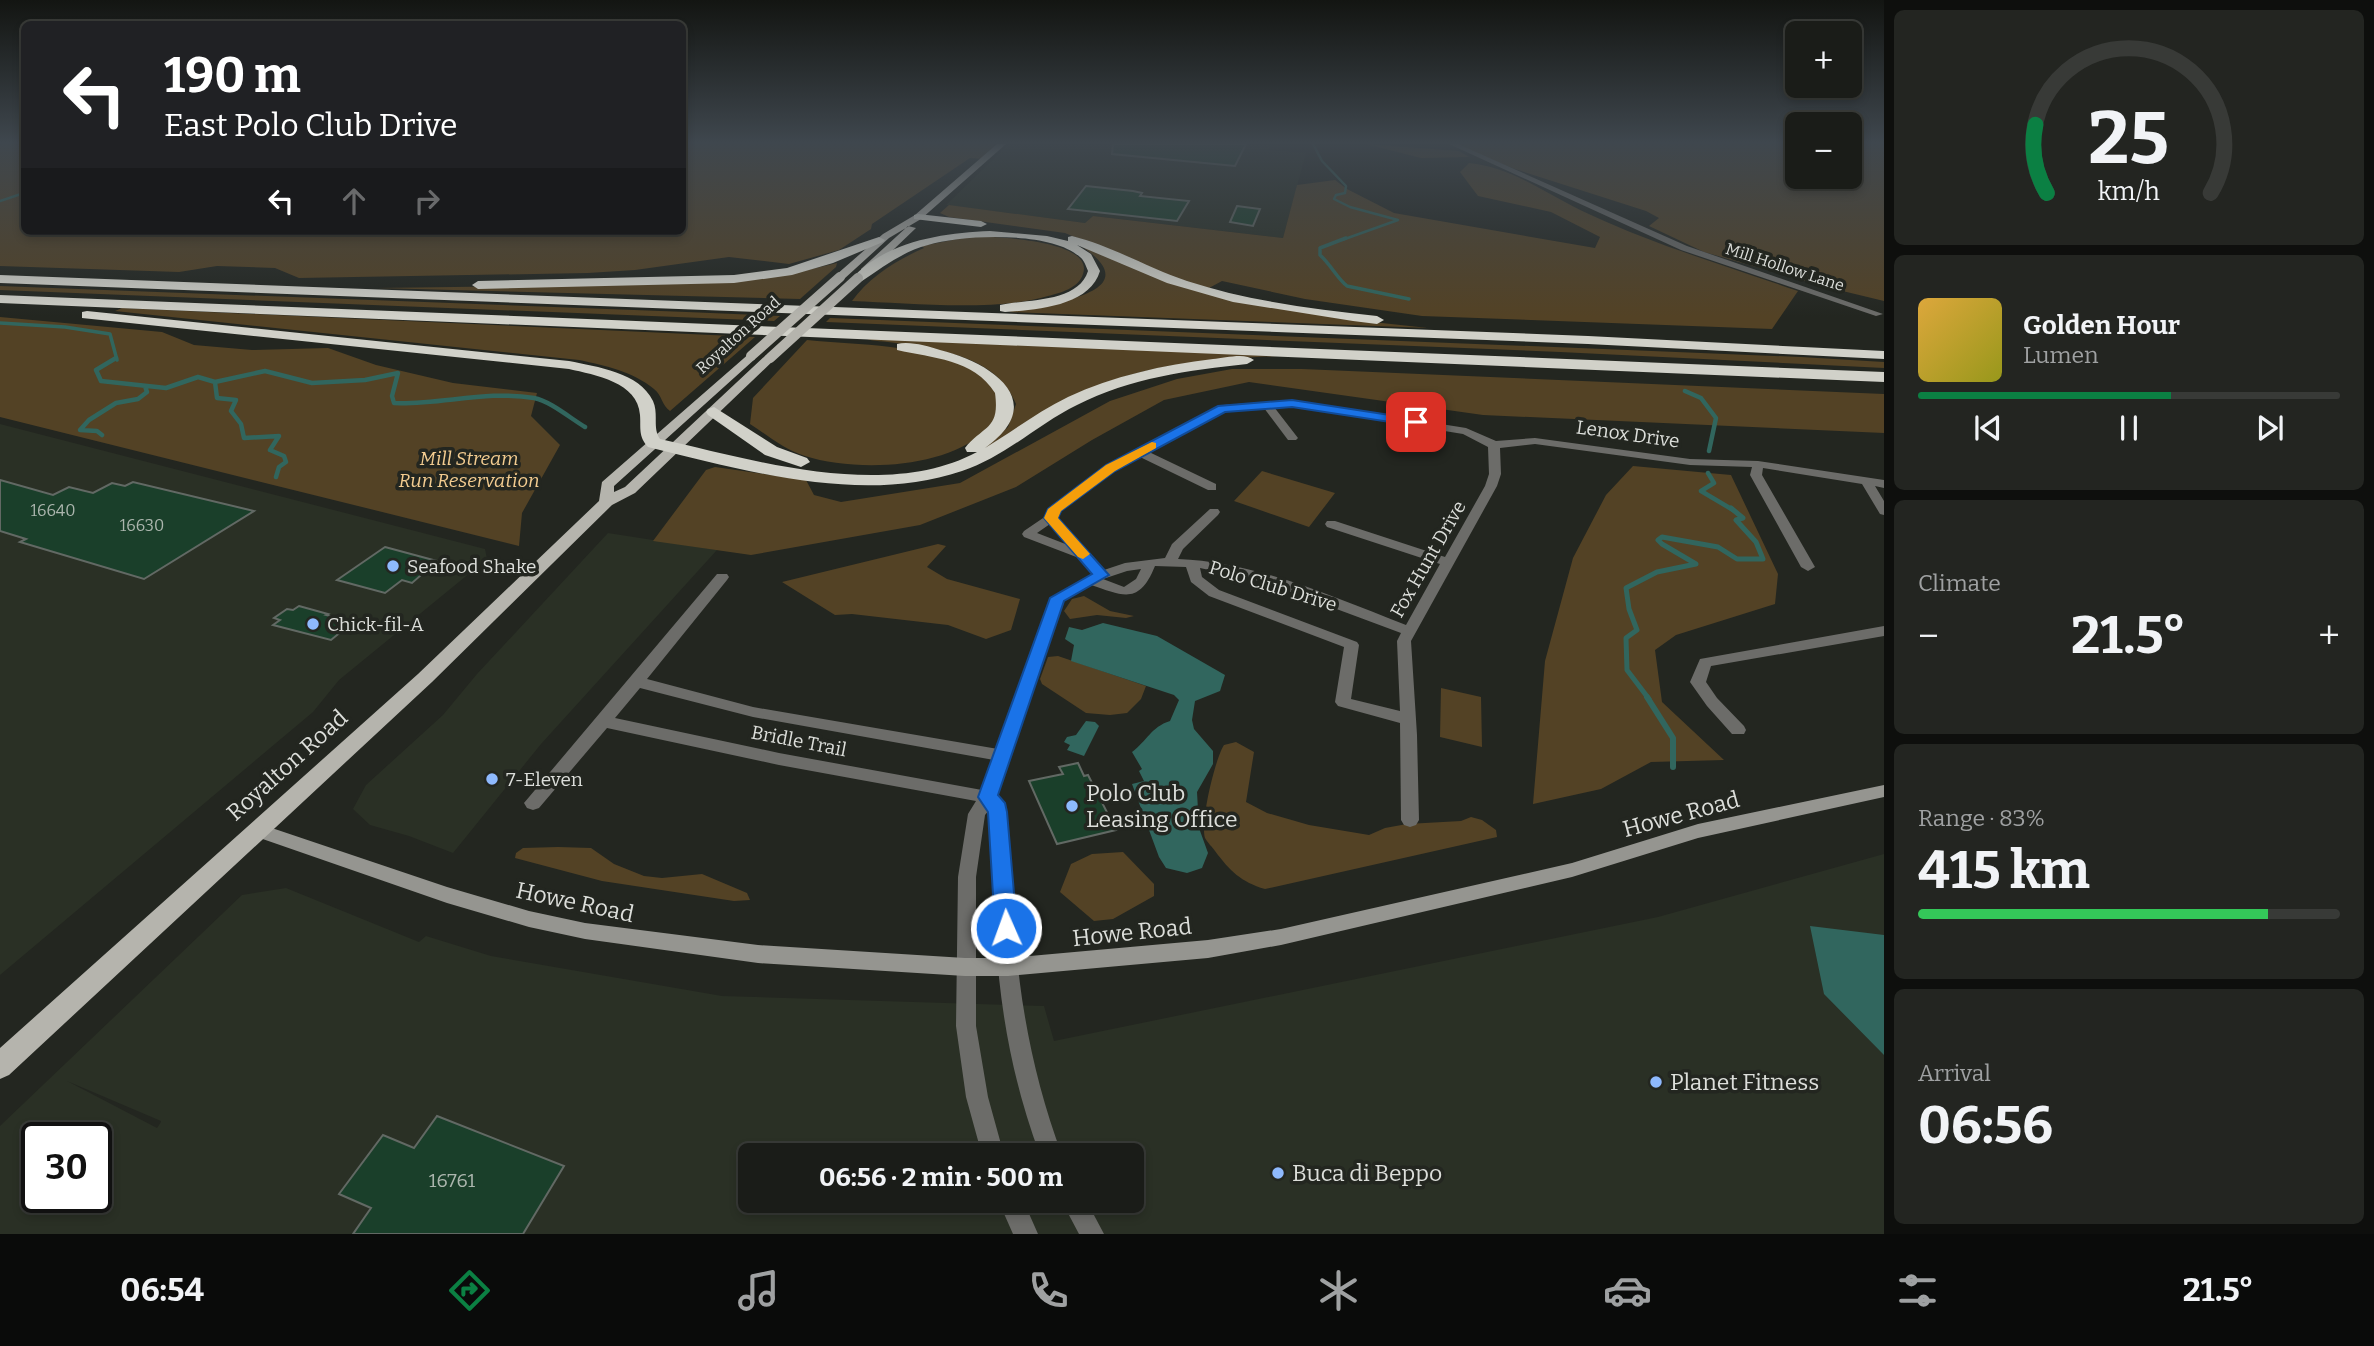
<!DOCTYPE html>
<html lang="en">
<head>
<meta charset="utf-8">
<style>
	:root { --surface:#1a1c18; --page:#232521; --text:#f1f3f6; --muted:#9fa1a2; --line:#383a37; --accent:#0b8043 }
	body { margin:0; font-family:Bitter,serif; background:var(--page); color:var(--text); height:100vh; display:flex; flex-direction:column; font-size:26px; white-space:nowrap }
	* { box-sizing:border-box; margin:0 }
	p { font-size:23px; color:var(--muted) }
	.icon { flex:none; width:38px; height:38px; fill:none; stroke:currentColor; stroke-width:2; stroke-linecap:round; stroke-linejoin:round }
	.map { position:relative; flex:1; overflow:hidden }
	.details { display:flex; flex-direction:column; gap:10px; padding:10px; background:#0e0f0d; width:490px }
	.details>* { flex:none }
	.hud { position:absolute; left:21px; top:21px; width:665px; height:214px; border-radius:10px; box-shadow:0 4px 10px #0003,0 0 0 2px var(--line); background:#202124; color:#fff; overflow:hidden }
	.buttons { position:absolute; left:1785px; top:21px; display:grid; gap:14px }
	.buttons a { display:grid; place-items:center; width:77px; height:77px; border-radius:10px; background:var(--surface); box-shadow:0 4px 10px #0003,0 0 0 2px var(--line); font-size:35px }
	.speed { position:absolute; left:21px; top:1122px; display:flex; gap:14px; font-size:35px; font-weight:700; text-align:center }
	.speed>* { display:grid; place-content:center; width:91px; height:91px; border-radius:50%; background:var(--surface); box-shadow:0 4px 10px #0003,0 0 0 2px var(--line); line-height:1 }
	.speed .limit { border:4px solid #111; border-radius:10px; background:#fff; color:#111 }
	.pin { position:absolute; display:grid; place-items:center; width:60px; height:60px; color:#fff; margin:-30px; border-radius:14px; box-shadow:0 4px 10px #0006 }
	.me { position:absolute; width:77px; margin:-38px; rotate:358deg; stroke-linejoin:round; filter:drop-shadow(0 0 5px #0008) }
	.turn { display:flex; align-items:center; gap:24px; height:147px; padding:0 28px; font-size:32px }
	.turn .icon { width:91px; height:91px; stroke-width:2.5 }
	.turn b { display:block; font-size:49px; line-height:60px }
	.lanes { display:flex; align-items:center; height:66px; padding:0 28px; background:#0003; justify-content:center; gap:35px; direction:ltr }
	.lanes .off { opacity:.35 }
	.big { font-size:52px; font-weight:700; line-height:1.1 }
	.details .tile { flex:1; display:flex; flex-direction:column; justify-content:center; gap:10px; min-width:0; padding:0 24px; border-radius:10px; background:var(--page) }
	.details .dial { align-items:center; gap:0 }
	.dial svg { height:182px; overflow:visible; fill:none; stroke:var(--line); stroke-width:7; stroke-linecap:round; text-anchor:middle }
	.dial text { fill:var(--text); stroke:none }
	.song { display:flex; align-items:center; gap:21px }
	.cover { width:84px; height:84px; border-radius:10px; background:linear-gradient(135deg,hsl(40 70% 55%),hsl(60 70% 35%)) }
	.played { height:7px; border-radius:4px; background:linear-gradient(90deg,var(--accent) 60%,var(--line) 60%) }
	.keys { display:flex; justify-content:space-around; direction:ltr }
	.heat { display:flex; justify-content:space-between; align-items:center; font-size:38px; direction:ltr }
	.charge { height:10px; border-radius:5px; background:linear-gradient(90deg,#34c759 83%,var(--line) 0) }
	.trip { position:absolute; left:738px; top:1143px; width:406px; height:70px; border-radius:10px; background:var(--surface); box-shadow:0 4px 10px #0003,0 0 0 2px var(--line); font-weight:700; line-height:70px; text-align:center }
	.tabs { display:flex; height:112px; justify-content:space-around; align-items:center; background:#0a0b0a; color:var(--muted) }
	.tabs .icon { width:49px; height:49px }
	.tabs .current { color:var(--accent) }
	.tabs b { font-size:32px; color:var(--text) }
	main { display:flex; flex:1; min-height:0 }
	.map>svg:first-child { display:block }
	.built { fill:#2a3025; fill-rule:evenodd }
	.green { fill:#534225 }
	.water { fill:#31665e }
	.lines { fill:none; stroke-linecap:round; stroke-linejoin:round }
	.stream-far4 { stroke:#31665e; stroke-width:2.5 }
	.stream-far3 { stroke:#31665e; stroke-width:3.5 }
	.stream-far2 { stroke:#31665e; stroke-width:4.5 }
	.stream-far1 { stroke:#31665e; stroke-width:5 }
	.stream { stroke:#31665e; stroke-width:6 }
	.building { fill:#1a3f2a; stroke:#626964; stroke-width:2 }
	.street { fill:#6c6c69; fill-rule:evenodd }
	.secondary { fill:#959590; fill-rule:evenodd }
	.primary { fill:#b5b4ad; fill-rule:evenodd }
	.highway { fill:#d1d1c9; fill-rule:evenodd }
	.primary-bridge { stroke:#b5b4ad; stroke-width:10 }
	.route { fill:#1a73e8; stroke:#114b97; stroke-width:2 }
	.slow { fill:#f59e0b }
	.poi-dot { fill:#8eb9fd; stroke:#232620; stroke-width:2.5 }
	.labels { text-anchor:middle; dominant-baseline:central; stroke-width:7; stroke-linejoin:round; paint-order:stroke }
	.far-street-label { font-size:16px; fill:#dcdeda; stroke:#232620 }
	.number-label { font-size:16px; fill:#acb6ae }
	.street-label { font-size:19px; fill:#dcdeda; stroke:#232620 }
	.park-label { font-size:19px; font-style:italic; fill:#f3cc90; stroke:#232620 }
	.poi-label { font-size:19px; fill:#dcdeda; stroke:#232620; text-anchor:start }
	.near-number-label { font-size:19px; fill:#acb6ae }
	.near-street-label { font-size:23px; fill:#dcdeda; stroke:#232620 }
	.near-poi-label { font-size:23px; fill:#dcdeda; stroke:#232620; text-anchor:start }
</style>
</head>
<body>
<main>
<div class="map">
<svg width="1884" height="1234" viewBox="0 0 1884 1234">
	<rect width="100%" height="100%" fill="#232620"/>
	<path class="built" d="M1009,144h261l-1,6 37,3 -23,85 -190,-22 -8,7 -139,-18z
		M0,424l485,125 2,10 -148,121 -26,32 -313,263z
		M608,533l109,17 -176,194 -88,109 -44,-17 -39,-11 -17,-16 13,-24 77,-70 34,-41z
		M1884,854v380h-1884v-108l242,-231 44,-7 133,54 7,-6 65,20 231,40 322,10 10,35 604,-124zM67,1081l94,40v1l-4,6zM37,1138h59v59h-59zM751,1155h381v45h-381z"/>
	<path class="green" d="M0,144h24v87h658l1,-87h317l-16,15 -14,-1 -98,66 -1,5 -32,21 -50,14 -60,-7 -94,13 -47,3 -289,5 -24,-10 -58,-2 -38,6 -179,-6z
		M1366,144l93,7 10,6 -48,1z
		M1451,144h346v33h53v-33h34v157l-58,-14 -122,-35 -55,-26 10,-8 -13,-7 -131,-42z
		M1469,163c47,5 81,34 122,52 67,31 138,52 207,76l-26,38 -350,-13 -117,-17 -83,-18 -13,7 -31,-8 -113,-47 -116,-16 -9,-4 9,-8 136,18 8,-7 190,22 14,-53 38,-5 12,9 47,24 201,35 5,-11 -49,-25 -73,-16 -18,-24z
		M973,236c18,1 122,3 110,38 -4,14 -23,19 -35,22 -53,16 -139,7 -196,5 17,-24 45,-41 72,-53l-2,-2z
		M1081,246l73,30 182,42 92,10 -420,-16c26,-7 149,-16 73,-66z
		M837,263l-1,4 -36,32 -423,-11 290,-4 136,-13z
		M0,286l687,26 93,4 -6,5 -774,-31z
		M122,308l633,29 -85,74c-8,-5 -8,-16 -16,-22 -22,-18 -48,-23 -75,-29l-464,-49z
		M0,317l162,15 32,13 58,5 76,-2 48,17 77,18 84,10 -6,23 29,29 -38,68 -3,33 -519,-129z
		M830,318l971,39 83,5v6l-324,-16 -734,-30z
		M865,338l412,18c-61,3 -125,7 -181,31 -39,16 -76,42 -114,63l26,-23 8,-23c-19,-48 -75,-54 -120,-61 -10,-2 -24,-1 -31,-5z
		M807,340c53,5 115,4 164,29 9,4 17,13 25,20 1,6 3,15 2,21 -2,9 -8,15 -14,22 -40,37 -129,40 -179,24 -22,-7 -36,-20 -55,-32l3,-26z
		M1232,369h70l582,25v39l-401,-18 -234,-33 -85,18 -72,40 -76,47 -96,38 -169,30 -98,-14 53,-71 9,-3 91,13 8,15 27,7 119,-19 150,-82 67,-22z
		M1633,466l98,9 47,99 -3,30 -99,31 -21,15 7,52 62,58 -73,2 -50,27 -68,15 12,-143 28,-103 33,-63z
		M1262,471l73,22 -26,34 -75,-26z
		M938,544l8,2 -19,21 20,12 73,20 -9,31 -25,9 -38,-14 -96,-11 -17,1 -53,-33z
		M1084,596l26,15 24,5 -8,2 -29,-3 -27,4 -6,-8 8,-12z
		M1058,656l88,30 -5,13 -14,14 -17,2 -24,-2 -44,-29 -2,-5 8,-22z
		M1441,688l40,9 1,50 -42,-10z
		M1236,742l18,10 -8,50 21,11 42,12 60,10 16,-7 22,-4 54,-3 10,-4 11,3 14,10 1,7 -232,52c-24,-7 -35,-18 -50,-38 -2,-3 -8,-9 -10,-13 -5,-16 10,-79 19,-93z
		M558,847l33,1 23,16 30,12 18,2 40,-4 45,19 3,7 -16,1 -132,-20 -87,-23 1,-5 7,-5z
		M1123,852l31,32v12l-41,23 -19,2 -34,-29 11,-28 21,-10z"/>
	<path class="water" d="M1103,623l54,13 68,39 -5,16 -25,10 -3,19 2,9 19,22v13l-16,28 2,36 9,25 -6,15 -15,5 -21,-5 -7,-11 -27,-73 12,-3 -5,-10 3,-2 -10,-17c15,-11 19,-25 38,-31l9,-21 -5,-5 -103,-34 3,-16 -9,-6 4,-12 13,3z
		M1086,721l9,1 4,4 -15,30 -17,-6 3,-5 -6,-3 3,-5 9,-2z
		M1810,926l74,9v120l-60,-61z"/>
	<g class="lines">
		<path class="stream-far4" d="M1313,144l9,17 24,25 -1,7 -9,2 -2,4 16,8 48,13 -56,20
			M0,201l24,-8"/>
		<path class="stream-far3" d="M1346,238l-26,10v7c11,10 17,23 27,31l62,13
			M0,323l65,4 45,7 7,26"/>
		<path class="stream-far2" d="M116,358l-20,12 5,11 65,7 32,-11 17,5 50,-11 47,12 53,-3 33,-7 -6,23 2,7c46,2 93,-13 140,-5 16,3 36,20 51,29
			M215,382l2,16 19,2 -5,11 10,13 3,14 35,-2 -9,14 14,6 2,6 -7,5 -3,10
			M1685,391l16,7 15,20 -7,33
			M102,435l-5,-4 -17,-1 9,-10 27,-17 22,-4 9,-7 -2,-6
			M1708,473l6,10 -13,8 32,19"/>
		<path class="stream-far1" d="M1649,699l-22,-29 -1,-32 11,-8 -8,-21 -3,-21 31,-16 39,-8 -34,-20 -4,-4 4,-3 56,10 19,12h26l-7,-17 -20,-22 7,-2 -12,-10"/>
		<path class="stream" d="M1647,697l26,41v29"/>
	</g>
	<path class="building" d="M1113,144h133l-11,22 -123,-12z
		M1086,186l47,5 9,2 -2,3 49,5 -12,20 -109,-12z
		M1237,206l23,3 -7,17 -23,-4z
		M0,480l53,15 16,-8 24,6 19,-10 13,3 8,-4 121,29 -110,68 -124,-37 6,-3 -26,-8z
		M385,547l52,14 -25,22 -10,-3 -17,13 -48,-13z
		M299,606l29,8 -2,1 27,7 -22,18 -58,-15 7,-5 -6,-2 13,-9 6,1z
		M1078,763l6,13 4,-1 28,55 -59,14 -28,-63 34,-7 -4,-7z
		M437,1116l127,50 -41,68h-170l18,-26 -32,-14 44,-59 31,13z"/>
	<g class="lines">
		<path class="street" d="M1449,144h9l229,102 196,68 -7,2 -195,-66z
			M1291,400l175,28 30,13 39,-3 155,21 68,2 126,19v8l-9,-2 9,15v14l-4,-1 -18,-30 -99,-16 -1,7 53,92 -7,4 -7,-4 -51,-92 2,-8 -62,-2 -155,-21 -35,4 1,26 -4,12 -86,155 6,94 2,85 -3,5 -6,2 -6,-2 -3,-5 -1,-97 -62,-17 -3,-4 9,-55 -135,-51 -18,-14 -5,-15 -31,-1c-16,39 -31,30 -64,19l-28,15 -66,195 4,3 6,14c4,45 5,89 9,134 6,72 21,142 46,209h-22c-26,-69 -40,-142 -44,-216 -3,-42 0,-87 -7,-129l-4,5 -9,62v149l12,71 16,58h-22l-16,-58 -10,-71 2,-149 10,-63 8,-13 -197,-36 -172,-37 -68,80 -6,2 -6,-2 -3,-5 193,-229h10l2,3 -2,3 -80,99 106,28 245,42 52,-151 43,-24 -14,-16 -55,-21 -2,-3 2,-3 22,-15 5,-10 55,-40 117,-61zM1291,406l172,28 25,13 1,27 -4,12 -40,71 -110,-36h-8l-2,3 2,3 113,37 -34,61c-73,-28 -149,-63 -228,-66l5,-10 35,-34 2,-3 -2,-3h-8l-38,35 -7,14 -40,5 -21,7 -47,-52 3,-7 54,-41 26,-13 68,33h8v-6l-67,-32 80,-42 35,-2 24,32h8l2,-2 -24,-31zM1050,524l18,21 -31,-12zM1200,568l64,14 137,51 -4,8 3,70 -49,-12 8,-54 -2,-3 -138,-52 -17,-13zM1141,569l-5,10 -12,8 -21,-8 24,-8zM640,688l113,29 241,43 -12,30 -203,-37 -164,-35z
			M1884,626v10l-173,30 -5,16 11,16 27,28 2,4 -2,4h-12l-25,-28 -17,-24 10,-23z
			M998,1200h25l15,34h-25z
			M1061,1200h25l18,34h-25z"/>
		<path class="secondary" d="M1884,785v12l-186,41 -126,39 -291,68 -73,13 -200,18h-43l-207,-13 -173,-24 -56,-12 -82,-24 -196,-68 -3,-5 3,-5 6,-2 190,64 82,24 56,12 173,22 207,13h43l200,-18 73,-11 291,-66 126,-39z"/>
		<path class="primary" d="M997,144h9l-85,75 -32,19 -45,41h-8v-4l47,-41 32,-19z
			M908,226l8,2 -47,45h-8v-4z
			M751,352l4,1v6l-141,127v6l11,-5 141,-132 10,3 -141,135 -23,12 -180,177 -423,393 -9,4v-31l418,-374 181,-173 3,-19z"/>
		<path class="highway" d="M918,214l63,7 6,3 -6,3 -67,-8v-4z
			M990,231l57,5 21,5v-4l4,-1c40,10 76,32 115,45 61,20 126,28 190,35l7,4 -7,4 -24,-3 -120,-19 -66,-19 -90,-38 14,9 9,17c-10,35 -64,39 -95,41l-5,-1v-6c27,-6 78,-2 88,-34 -2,-5 -4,-11 -8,-14 -28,-26 -117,-23 -152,-12 -24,6 -45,22 -66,36l-4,1 -6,-4c35,-37 90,-45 138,-47z
			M879,237l6,3 -2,2 -50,21 -41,12 -58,8 -256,6 -6,-4 6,-4 256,-6 53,-7z
			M0,275l1588,61 296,15v8l-296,-15 -1588,-61z
			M0,295l1884,77v10l-1884,-79z
			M87,311l482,50c28,6 70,11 84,40 6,13 -1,27 7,38 94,21 226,62 317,13h-10l-2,-4c19,-23 35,-18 30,-55 -21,-34 -63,-35 -98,-43v-6c13,-3 30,2 43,6 50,12 111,51 45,98 28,-17 54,-37 83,-51 45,-21 95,-32 145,-38 12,-1 32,-7 41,1l-7,4c-58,6 -117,14 -170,41 -39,19 -72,52 -115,66 -100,34 -215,0 -314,-24 -10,-11 -7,-19 -8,-32 -2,-33 -45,-40 -71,-46l-487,-51v-6z
			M714,407l63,40 30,11 3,4 -9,5 -36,-12 -57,-40 -2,-3 2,-3z"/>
		<path class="primary-bridge" d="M751,356l89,-79
			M770,358l88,-80"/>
	</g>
	<linearGradient id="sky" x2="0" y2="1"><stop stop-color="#131512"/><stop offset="0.45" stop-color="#3f474e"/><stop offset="1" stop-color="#3f474e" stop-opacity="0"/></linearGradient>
	<rect width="1884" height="317" fill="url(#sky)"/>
	<path class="route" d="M1292,400l124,19 6,3 -6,4 -124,-19 -67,5 -110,59 -54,40 -3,7 51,57 -45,26 -66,194 7,8 2,9 10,116 -3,6 -8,3 -8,-3 -3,-6 -7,-116 -10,-15 72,-199 42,-24 -48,-56 4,-9 58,-44 112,-59z"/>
	<path class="slow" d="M1152,442l4,1v5l-41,23 -54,40 -3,7 32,36 -7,5 -5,-2 -34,-39 4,-9 58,-44z"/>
	<g class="poi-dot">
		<circle cx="393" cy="566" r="7"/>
		<circle cx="313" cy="624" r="7"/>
		<circle cx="492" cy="779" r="7"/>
		<circle cx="1072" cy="806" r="7"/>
		<circle cx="1656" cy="1082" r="7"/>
		<circle cx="1278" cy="1173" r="7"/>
	</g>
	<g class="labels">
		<g class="far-street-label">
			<text transform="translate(1785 267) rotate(18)">Mill Hollow Lane</text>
			<text transform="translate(738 335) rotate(-42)">Royalton Road</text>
		</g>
		<g class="number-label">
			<text x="53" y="510">16640</text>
			<text x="142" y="525">16630</text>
		</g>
		<g class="street-label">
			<text transform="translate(1628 434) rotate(8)">Lenox Drive</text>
			<text transform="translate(1428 559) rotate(-60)">Fox Hunt Drive</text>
			<text transform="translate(1273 586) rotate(17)">Polo Club Drive</text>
			<text transform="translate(799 741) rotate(11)">Bridle Trail</text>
		</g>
		<g class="park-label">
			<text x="469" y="458">Mill Stream<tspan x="469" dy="22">Run Reservation</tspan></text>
		</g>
		<g class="poi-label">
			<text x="407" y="566">Seafood Shake</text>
			<text x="327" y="624">Chick-fil-A</text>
			<text x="506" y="779">7-Eleven</text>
		</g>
		<g class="near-number-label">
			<text x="452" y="1180">16761</text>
		</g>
		<g class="near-street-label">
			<text transform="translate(287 765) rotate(-42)">Royalton Road</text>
			<text transform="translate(1681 814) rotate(-15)">Howe Road</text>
			<text transform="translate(575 902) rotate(12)">Howe Road</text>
			<text transform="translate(1132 932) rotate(-6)">Howe Road</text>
		</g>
		<g class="near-poi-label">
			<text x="1086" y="793">Polo Club<tspan x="1086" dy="26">Leasing Office</tspan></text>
			<text x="1670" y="1082">Planet Fitness</text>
			<text x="1292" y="1173">Buca di Beppo</text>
		</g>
	</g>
</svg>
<div class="buttons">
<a>+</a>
<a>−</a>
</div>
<div class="speed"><div class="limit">30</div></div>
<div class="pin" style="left:1416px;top:422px;background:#d93025"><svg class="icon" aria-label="arrive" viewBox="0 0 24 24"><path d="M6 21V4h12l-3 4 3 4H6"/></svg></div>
<svg class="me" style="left:1006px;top:928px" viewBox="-20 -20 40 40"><circle r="17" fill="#1a73e8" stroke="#fff" stroke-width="3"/><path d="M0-11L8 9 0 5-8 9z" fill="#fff"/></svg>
<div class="trip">06:56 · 2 min · 500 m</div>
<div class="hud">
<div class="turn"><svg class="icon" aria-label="left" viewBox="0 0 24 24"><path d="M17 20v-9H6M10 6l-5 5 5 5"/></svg><div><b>190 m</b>East Polo Club Drive</div></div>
<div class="lanes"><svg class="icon" aria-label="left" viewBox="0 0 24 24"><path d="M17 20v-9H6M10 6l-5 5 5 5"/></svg><svg class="icon off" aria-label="ahead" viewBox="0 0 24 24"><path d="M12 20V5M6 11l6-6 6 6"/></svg><svg class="icon off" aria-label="right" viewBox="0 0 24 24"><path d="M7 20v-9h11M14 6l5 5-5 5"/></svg></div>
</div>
</div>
<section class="details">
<div class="tile dial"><svg viewBox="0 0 100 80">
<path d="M14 69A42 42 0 1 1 86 69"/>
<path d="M14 69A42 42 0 0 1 9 39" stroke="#0b8043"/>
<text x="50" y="56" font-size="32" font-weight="700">25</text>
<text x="50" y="72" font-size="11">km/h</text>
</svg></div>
<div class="tile">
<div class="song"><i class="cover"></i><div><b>Golden Hour</b><p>Lumen</p></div></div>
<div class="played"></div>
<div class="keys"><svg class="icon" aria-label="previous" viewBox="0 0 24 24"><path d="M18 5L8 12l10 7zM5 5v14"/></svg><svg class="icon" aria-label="pause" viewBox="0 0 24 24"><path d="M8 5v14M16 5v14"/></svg><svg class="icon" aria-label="next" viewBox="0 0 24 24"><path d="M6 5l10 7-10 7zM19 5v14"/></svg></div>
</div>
<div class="tile"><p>Climate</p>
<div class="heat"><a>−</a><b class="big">21.5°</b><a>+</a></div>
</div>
<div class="tile"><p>Range · 83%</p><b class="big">415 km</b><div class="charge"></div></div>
<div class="tile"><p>Arrival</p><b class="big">06:56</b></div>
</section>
</main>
<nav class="tabs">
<b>06:54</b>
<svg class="icon current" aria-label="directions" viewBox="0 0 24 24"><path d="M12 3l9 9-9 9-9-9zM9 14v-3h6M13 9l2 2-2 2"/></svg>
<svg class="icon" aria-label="music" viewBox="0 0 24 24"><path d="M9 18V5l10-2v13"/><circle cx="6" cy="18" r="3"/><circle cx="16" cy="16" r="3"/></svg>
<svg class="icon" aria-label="phone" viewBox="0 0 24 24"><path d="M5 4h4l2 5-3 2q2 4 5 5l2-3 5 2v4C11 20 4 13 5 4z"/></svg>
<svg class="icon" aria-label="climate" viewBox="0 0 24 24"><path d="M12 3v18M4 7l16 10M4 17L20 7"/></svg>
<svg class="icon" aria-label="car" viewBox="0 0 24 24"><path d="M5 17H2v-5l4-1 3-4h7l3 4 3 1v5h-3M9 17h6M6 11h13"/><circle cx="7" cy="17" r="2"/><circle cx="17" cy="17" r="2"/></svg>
<svg class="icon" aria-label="filters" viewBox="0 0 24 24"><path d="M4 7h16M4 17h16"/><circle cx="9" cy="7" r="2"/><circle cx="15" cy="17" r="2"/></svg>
<b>21.5°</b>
</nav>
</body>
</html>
